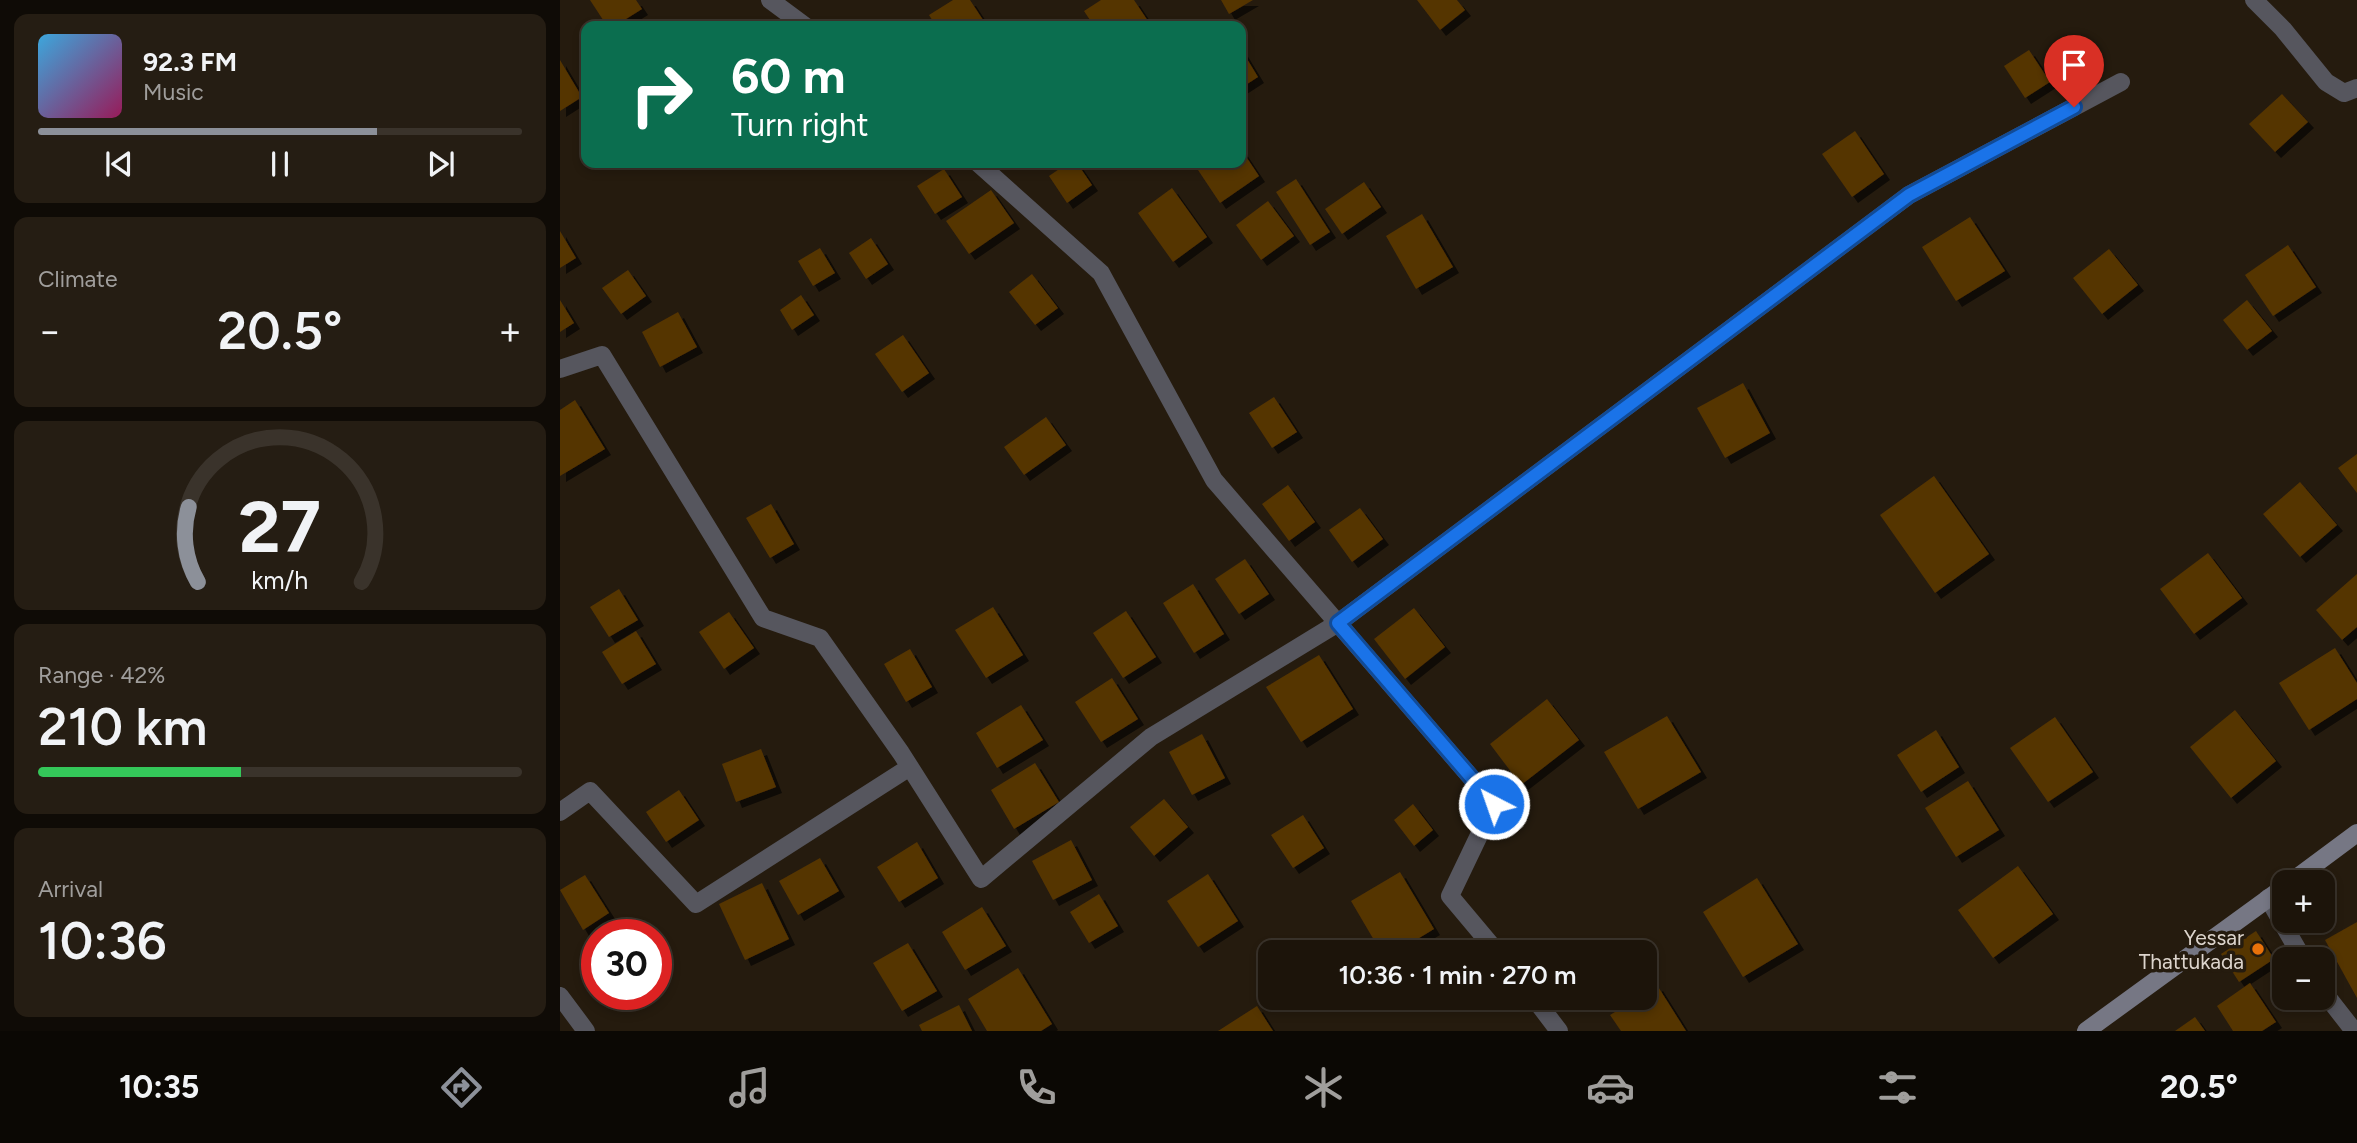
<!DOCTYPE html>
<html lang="en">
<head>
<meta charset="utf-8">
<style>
	:root { --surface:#1c140a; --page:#251d13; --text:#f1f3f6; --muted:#a09e9c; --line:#3a332b; --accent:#8c9099 }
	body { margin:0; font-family:Figtree,sans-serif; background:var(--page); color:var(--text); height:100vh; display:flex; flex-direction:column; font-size:26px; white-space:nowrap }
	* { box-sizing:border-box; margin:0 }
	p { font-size:23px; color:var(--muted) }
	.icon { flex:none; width:38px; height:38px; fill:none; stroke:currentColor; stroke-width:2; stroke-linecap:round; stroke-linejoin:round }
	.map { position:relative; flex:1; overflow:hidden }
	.drawer { display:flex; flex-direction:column; gap:14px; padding:14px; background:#0f0b06; width:560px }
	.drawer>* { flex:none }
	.banner { position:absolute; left:21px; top:21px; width:665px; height:147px; border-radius:14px; box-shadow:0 4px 10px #0003,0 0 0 2px var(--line); background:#0b6e4f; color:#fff; overflow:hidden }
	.tools { position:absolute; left:1712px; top:870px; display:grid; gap:14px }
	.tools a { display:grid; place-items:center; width:63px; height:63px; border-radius:14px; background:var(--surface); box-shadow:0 4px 10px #0003,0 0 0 2px var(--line); font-size:35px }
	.speed { position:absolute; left:21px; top:919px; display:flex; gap:14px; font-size:35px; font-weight:700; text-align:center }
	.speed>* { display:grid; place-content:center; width:91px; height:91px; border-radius:50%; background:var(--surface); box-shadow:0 4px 10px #0003,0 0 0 2px var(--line); line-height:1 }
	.speed .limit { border:10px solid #d22; background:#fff; color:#111 }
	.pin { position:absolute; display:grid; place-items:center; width:60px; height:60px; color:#fff; margin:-72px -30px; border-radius:50% 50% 50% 0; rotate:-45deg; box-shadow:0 0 7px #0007 }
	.pin .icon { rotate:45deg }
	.me { position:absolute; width:77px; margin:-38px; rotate:319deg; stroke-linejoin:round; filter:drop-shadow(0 0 5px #0008) }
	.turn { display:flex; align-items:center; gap:24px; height:147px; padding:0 35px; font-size:32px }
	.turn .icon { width:91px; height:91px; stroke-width:2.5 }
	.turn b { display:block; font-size:49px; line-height:60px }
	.big { font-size:52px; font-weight:600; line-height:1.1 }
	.drawer .tile { flex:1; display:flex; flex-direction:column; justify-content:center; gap:10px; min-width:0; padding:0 24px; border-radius:14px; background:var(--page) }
	.drawer .dial { align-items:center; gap:0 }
	.dial svg { height:182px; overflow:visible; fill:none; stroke:var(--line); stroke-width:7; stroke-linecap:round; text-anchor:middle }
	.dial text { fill:var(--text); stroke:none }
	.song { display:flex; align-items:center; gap:21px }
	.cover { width:84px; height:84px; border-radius:10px; background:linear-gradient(135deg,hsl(200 70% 55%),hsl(330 70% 35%)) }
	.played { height:7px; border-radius:4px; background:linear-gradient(90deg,var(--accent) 70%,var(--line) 70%) }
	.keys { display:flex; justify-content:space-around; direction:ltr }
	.heat { display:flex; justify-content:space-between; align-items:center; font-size:38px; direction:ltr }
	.charge { height:10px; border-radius:5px; background:linear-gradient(90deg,#34c759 42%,var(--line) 0) }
	.trip { position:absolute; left:698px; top:940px; width:399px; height:70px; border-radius:14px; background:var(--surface); box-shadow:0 4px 10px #0003,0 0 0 2px var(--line); font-weight:600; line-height:70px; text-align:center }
	.menu { display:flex; height:112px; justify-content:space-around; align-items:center; background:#0b0804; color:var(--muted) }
	.menu .icon { width:49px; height:49px }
	.menu .active { color:var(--accent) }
	.menu b { font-size:32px; color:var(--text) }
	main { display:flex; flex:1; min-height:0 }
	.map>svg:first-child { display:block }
	.building { fill:#553400; filter:url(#shadow) }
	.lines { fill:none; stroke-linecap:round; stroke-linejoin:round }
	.street { stroke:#56565e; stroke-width:18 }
	.secondary { stroke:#767784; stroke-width:18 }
	.route-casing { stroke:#114b97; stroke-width:18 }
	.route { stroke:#1a73e8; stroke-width:12 }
	.food-dot { fill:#e8710a; stroke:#251b0e; stroke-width:2.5 }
	.labels { text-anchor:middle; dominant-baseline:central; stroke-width:7; stroke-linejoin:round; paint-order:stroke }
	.poi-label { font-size:21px; fill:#ddd5cd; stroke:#251b0e; text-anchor:end }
</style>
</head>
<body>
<main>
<section class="drawer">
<div class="tile">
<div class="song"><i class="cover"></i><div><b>92.3 FM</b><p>Music</p></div></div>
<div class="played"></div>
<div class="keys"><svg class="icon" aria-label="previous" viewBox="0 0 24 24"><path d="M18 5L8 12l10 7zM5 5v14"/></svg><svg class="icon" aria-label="pause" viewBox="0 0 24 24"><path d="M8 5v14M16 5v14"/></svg><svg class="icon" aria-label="next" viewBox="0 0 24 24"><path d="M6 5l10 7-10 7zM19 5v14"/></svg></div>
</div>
<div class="tile"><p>Climate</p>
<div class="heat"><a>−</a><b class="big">20.5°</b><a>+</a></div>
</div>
<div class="tile dial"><svg viewBox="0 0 100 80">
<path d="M14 69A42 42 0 1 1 86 69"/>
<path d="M14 69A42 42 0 0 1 10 36" stroke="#8c9099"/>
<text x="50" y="56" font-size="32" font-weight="700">27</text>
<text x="50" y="72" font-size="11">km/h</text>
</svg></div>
<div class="tile"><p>Range · 42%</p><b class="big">210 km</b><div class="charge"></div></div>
<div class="tile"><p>Arrival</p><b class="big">10:36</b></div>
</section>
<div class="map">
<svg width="1797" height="1031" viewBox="0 0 1797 1031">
	<defs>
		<filter id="shadow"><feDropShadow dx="6" dy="6" stdDeviation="0" flood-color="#0009"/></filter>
	</defs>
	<rect width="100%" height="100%" fill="#251b0e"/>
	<path class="building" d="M30,0h46l6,9 -27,17h-8z
		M393,0h17l17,26h-51l-7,-11z
		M541,0h33l14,21 -7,5h-47l-10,-15z
		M661,0h32l-24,14z
		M857,0h40l8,10 -25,20z
		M681,49l17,28 -17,11z
		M1469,50l21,32 -25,16 -21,-32z
		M0,60l22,37 -22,14z
		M1722,94l26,28 -33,30 -26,-28z
		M1295,131l29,43 -32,23 -30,-43z
		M681,149l18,27 -39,27 -26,-39 47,-1z
		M508,163h9l15,22 -25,18 -18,-27z
		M384,169l18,28 -27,17 -18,-28z
		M736,179l34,53 -20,13 -34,-53z
		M804,182l17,25 -39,27 -17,-25z
		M612,188l35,49 -34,25 -35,-49z
		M431,190l23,33 -45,31 -23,-33z
		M708,201l26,35 -33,24 -25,-35z
		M862,214l31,53 -37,22 -30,-53z
		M1410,217l35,54 -49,30 -34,-54z
		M0,231l16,27 -16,10z
		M311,238l17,26 -22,15 -17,-26z
		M1728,245l28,42 -43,29 -28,-41z
		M260,248l15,25 -22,13 -15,-25z
		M1549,249l29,36 -36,29 -29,-36z
		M68,270l18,26 -25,18 -19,-26z
		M472,274l26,34 -23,17 -26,-33z
		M241,295l13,20 -22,15 -12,-20z
		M0,300l14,23 -14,9z
		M1687,300l25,31 -25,19 -24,-30z
		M118,312l19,35 -37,20 -18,-35z
		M343,335l26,38 -27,19 -27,-38z
		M1183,383l27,50 -45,25 -28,-50z
		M714,397l23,35 -25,16 -23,-35z
		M15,400l30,49 -45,27v-66z
		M486,417l20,28 -42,30 -20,-28z
		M1797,454v39l-19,-25z
		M1374,476l55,78 -54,39 -55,-78z
		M1740,482l37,43 -37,32 -37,-43z
		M728,485l27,37 -26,19 -27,-37z
		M211,504l23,40 -24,14 -24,-40z
		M800,508l23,31 -31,23 -23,-32z
		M1648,553l34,45 -48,36 -34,-45z
		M685,559l24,35 -30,20 -24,-35z
		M1797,574v53l-15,13 -26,-30z
		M633,584l31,50 -30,19 -31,-50z
		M59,589l19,31 -29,17 -19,-30z
		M433,607l30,48 -37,23 -31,-48z
		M854,608l31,39 -40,32 -31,-40z
		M566,611l30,46 -33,21 -30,-45z
		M169,612l25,36 -30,21 -25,-37z
		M76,631l20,33 -34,20 -20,-32z
		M1775,648l22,35v16l-48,31 -30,-47z
		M350,649l22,38 -26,15 -22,-38z
		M759,655l34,54 -52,33 -35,-55z
		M552,678l26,41 -37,23 -26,-40z
		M987,699l32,41 -58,45 -31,-41z
		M461,705l22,35 -46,28 -21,-35z
		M1675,710l41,51 -45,37 -41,-51z
		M1107,716l34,56 -63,37 -34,-57z
		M1495,717l38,55 -45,30 -38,-54z
		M1376,730l23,37 -38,25 -24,-37z
		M642,734l23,44 -33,17 -23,-43z
		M201,749l15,38 -40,15 -14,-38z
		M475,763l24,39 -45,27 -23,-39z
		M1408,781l31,49 -43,27 -31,-49z
		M119,790l20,30 -33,22 -20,-30z
		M604,799l24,28 -34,29 -24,-29z
		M853,804l20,26 -19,16 -20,-26z
		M743,815l21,33 -31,20 -22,-33z
		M511,840l21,40 -39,20 -21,-39z
		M357,842l21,36 -39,24 -22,-35z
		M260,858l19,33 -41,24 -19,-34z
		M1458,866l35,48 -60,44 -35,-48z
		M840,872l34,57 -38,23h-15l-30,-51z
		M648,874l30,47 -40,26 -31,-46z
		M25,875l24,38 -26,17 -23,-40z
		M1197,878l41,66 -55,33 -40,-65z
		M202,883l27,56 -44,21 -26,-56z
		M539,894l19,32 -29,17 -19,-31z
		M422,907l24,39 -41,24 -23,-38z
		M1797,922v76l-32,-58z
		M1696,931l18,28 -35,23 -18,-28z
		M348,943l29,48 -35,20 -29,-48z
		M458,968l34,56 -11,7h-54l-19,-32z
		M1690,983l26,39 -14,9h-29l-16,-25z
		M1097,985l29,46h-65l-11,-16 28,-17h7v-5z
		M399,1005l13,26h-50l-3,-6z
		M697,1006l16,25h-55z
		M1635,1017l10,14h-30z"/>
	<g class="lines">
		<path class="street" d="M210,0l35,26
			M1694,0l29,29 43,53 18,11 13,-5
			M418,163l123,110 113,207 280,324 -44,92 47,56
			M0,369l42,-14 161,263 57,20 81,115 80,126 170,-142 187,-114 571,-428 212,-113
			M0,812l30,-21 106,113 214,-137
			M1708,898l35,61
			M1762,990l32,41
			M0,996l26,35
			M974,998l25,33"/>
		<path class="secondary" d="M1731,882l66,-49
			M1526,1031l198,-144"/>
	</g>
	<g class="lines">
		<defs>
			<path id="route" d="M934,804l-156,-181 571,-428 165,-88"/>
		</defs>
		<use href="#route" class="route-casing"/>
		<use href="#route" class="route"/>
	</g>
	<circle class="food-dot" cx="1698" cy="949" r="7"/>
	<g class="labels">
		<g class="poi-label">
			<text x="1684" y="937">Yessar<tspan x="1684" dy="24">Thattukada</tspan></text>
		</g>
	</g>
</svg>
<div class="tools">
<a>+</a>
<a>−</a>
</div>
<div class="speed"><div class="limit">30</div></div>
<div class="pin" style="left:1514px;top:107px;background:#d93025"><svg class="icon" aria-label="arrive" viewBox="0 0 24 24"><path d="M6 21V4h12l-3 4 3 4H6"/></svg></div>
<svg class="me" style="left:934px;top:804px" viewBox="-20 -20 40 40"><circle r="17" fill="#1a73e8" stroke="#fff" stroke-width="3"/><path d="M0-11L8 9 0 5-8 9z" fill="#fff"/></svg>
<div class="trip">10:36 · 1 min · 270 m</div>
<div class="banner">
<div class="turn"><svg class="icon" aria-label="right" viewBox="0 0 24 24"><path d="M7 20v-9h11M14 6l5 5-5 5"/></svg><div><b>60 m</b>Turn right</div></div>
</div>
</div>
</main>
<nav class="menu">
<b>10:35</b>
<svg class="icon active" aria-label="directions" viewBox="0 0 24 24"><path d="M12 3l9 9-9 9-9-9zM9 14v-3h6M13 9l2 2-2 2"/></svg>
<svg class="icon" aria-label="music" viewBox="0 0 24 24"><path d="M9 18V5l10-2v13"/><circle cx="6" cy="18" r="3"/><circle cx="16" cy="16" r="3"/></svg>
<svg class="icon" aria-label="phone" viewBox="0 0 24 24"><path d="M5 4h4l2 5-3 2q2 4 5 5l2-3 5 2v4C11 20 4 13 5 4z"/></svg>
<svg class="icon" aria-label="climate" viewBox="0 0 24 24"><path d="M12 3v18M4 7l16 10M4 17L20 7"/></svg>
<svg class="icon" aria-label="car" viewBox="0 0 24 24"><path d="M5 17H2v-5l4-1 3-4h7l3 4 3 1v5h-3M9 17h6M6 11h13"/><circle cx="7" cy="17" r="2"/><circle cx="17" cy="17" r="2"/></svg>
<svg class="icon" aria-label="filters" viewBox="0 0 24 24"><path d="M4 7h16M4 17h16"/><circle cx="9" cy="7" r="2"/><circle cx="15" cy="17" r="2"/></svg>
<b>20.5°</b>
</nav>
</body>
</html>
